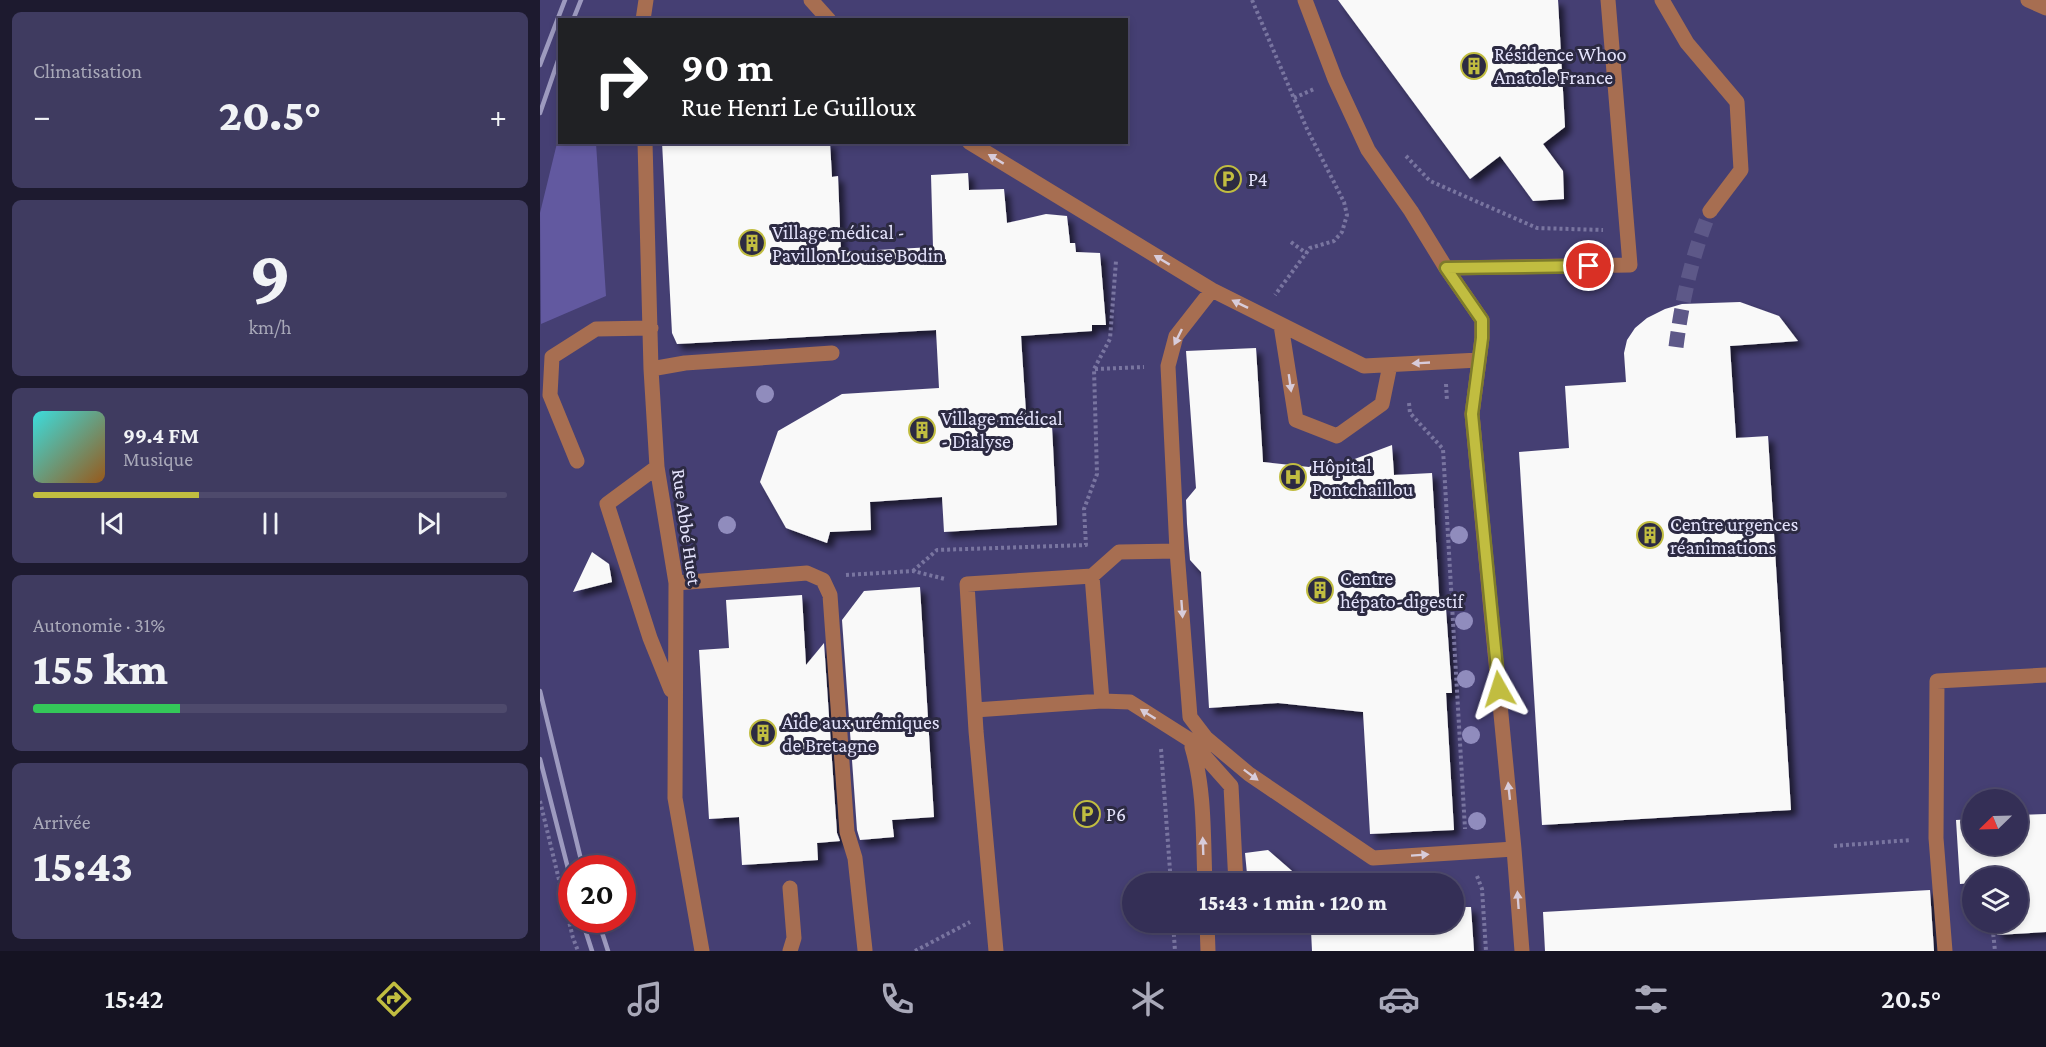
<!DOCTYPE html>
<html lang="fr">
<head>
<meta charset="utf-8">
<style>
	:root { --surface:#342f56; --page:#3f3b60; --text:#f1f3f6; --muted:#a9a9b9; --line:#4e4a6c; --accent:#c1bd40 }
	body { margin:0; font-family:"Crimson Pro",serif; background:var(--page); color:var(--text); height:100vh; display:flex; flex-direction:column; font-size:22px; white-space:nowrap }
	* { box-sizing:border-box; margin:0 }
	p { font-size:20px; color:var(--muted) }
	.icon { flex:none; width:33px; height:33px; fill:none; stroke:currentColor; stroke-width:2; stroke-linecap:round; stroke-linejoin:round }
	.map { position:relative; flex:1; overflow:hidden }
	.details { display:flex; flex-direction:column; gap:12px; padding:12px; background:#1d1a2f; width:540px }
	.details>* { flex:none }
	.guide { position:absolute; left:18px; top:18px; width:570px; height:126px; border-radius:0px; box-shadow:0 3px 9px #0003,0 0 0 2px var(--line); background:#202124; color:#fff; overflow:hidden }
	.needle { width:39px; rotate:247deg }
	.buttons { position:absolute; left:1422px; top:789px; display:grid; gap:12px }
	.buttons a { display:grid; place-items:center; width:66px; height:66px; border-radius:50%; background:var(--surface); box-shadow:0 3px 9px #0003,0 0 0 2px var(--line); font-size:30px }
	.speed { position:absolute; left:18px; top:855px; display:flex; gap:12px; font-size:30px; font-weight:700; text-align:center }
	.speed>* { display:grid; place-content:center; width:78px; height:78px; border-radius:50%; background:var(--surface); box-shadow:0 3px 9px #0003,0 0 0 2px var(--line); line-height:1 }
	.speed .limit { border:9px solid #d22; background:#fff; color:#111 }
	.pin { position:absolute; display:grid; place-items:center; width:51px; height:51px; color:#fff; margin:-26px; border:3px solid #fff; border-radius:50%; box-shadow:0 2px 6px #0007 }
	.me { position:absolute; width:66px; margin:-33px; rotate:354deg; stroke-linejoin:round; filter:drop-shadow(0 0 4px #0008) }
	.turn { display:flex; align-items:center; gap:21px; height:126px; padding:0 24px; font-size:27px }
	.turn .icon { width:78px; height:78px; stroke-width:2.5 }
	.turn b { display:block; font-size:42px; line-height:51px }
	.big { font-size:45px; font-weight:800; line-height:1.1 }
	.details .card { flex:1; display:flex; flex-direction:column; justify-content:center; gap:9px; min-width:0; padding:0 21px; border-radius:9px; background:var(--page) }
	.details .dial { align-items:center; gap:0 }
	.dial b { font-size:78px; line-height:1 }
	.song { display:flex; align-items:center; gap:18px }
	.cover { width:72px; height:72px; border-radius:9px; background:linear-gradient(135deg,hsl(180 70% 55%),hsl(30 70% 35%)) }
	.played { height:6px; border-radius:3px; background:linear-gradient(90deg,var(--accent) 35%,var(--line) 35%) }
	.keys { display:flex; justify-content:space-around; direction:ltr }
	.heat { display:flex; justify-content:space-between; align-items:center; font-size:33px; direction:ltr }
	.charge { height:9px; border-radius:4px; background:linear-gradient(90deg,#34c759 31%,var(--line) 0) }
	.trip { position:absolute; left:582px; top:873px; width:342px; height:60px; border-radius:30px; background:var(--surface); box-shadow:0 3px 9px #0003,0 0 0 2px var(--line); font-weight:800; line-height:60px; text-align:center }
	.dock { display:flex; height:96px; justify-content:space-around; align-items:center; background:#151322; color:var(--muted) }
	.dock .icon { width:42px; height:42px }
	.dock .on { color:var(--accent) }
	.dock b { font-size:27px; color:var(--text) }
	main { display:flex; flex:1; min-height:0 }
	.map>svg:first-child { display:block }
	.green { fill:#6259a0 }
	.building { fill:#f9f9f9; filter:url(#shadow) }
	.lines { fill:none; stroke-linecap:round; stroke-linejoin:round }
	.minor-tunnel { stroke:#5d5888; stroke-width:15; stroke-dasharray:15 8; stroke-linecap:butt }
	.path { stroke:#7975a0; stroke-width:4; stroke-dasharray:3 3; stroke-linecap:butt }
	.minor { stroke:#a76e51; stroke-width:15 }
	.rail { stroke:#9d9abf; stroke-width:4.5 }
	.tree { fill:#908cbd }
	.oneway { fill:#d8ccda }
	.route-casing { stroke:#7d7b2a; stroke-width:15 }
	.route { stroke:#c1bd40; stroke-width:10 }
	.labels { text-anchor:middle; dominant-baseline:central; stroke-width:6; stroke-linejoin:round; paint-order:stroke }
	.poi-label { font-size:20px; fill:#e4e3fc; stroke:#2c2a42; text-anchor:start }
	.street-label { font-size:20px; fill:#e4e3fc; stroke:#2c2a42 }
</style>
</head>
<body>
<main>
<section class="details">
<div class="card"><p>Climatisation</p>
<div class="heat"><a>−</a><b class="big">20.5°</b><a>+</a></div>
</div>
<div class="card dial"><b>9</b><p>km/h</p></div>
<div class="card">
<div class="song"><i class="cover"></i><div><b>99.4 FM</b><p>Musique</p></div></div>
<div class="played"></div>
<div class="keys"><svg class="icon" aria-label="previous" viewBox="0 0 24 24"><path d="M18 5L8 12l10 7zM5 5v14"/></svg><svg class="icon" aria-label="pause" viewBox="0 0 24 24"><path d="M8 5v14M16 5v14"/></svg><svg class="icon" aria-label="next" viewBox="0 0 24 24"><path d="M6 5l10 7-10 7zM19 5v14"/></svg></div>
</div>
<div class="card"><p>Autonomie · 31%</p><b class="big">155 km</b><div class="charge"></div></div>
<div class="card"><p>Arrivée</p><b class="big">15:43</b></div>
</section>
<div class="map">
<svg width="1506" height="951" viewBox="0 0 1506 951">
	<defs>
		<filter id="shadow"><feDropShadow dx="5.5" dy="5.5" stdDeviation="3" flood-color="#0009"/></filter>
	</defs>
	<rect width="100%" height="100%" fill="#453f73"/>
	<path class="green" d="M19,135l1,7 36,1 10,153 -65,28 -1,-111z"/>
	<path class="building" d="M798,0h220l7,127 -22,17 20,27 1,28 -31,2 -33,-45 -30,23z
		M122,142h168l2,35 6,-1 3,76 92,-5 -2,-72 37,-2 1,17 35,-1 3,34 39,-9 21,2 3,27h5l1,9 24,1 6,72h-14v6l-71,5 6,92 25,-2 5,99 -113,7 -2,-35 -72,5 1,28 -41,2 -3,11 -41,-15 -26,-46 18,-51 64,-37 97,-6 -3,-58 -259,14 -5,-11z
		M1200,302l39,14 19,25 -68,5 6,92 32,-2 23,374 -249,15 -23,-373 50,-4 -4,-62 61,-4 -2,-29 3,-13 8,-12 12,-10 18,-9 17,-5z
		M716,348l7,114 46,5 15,-9 12,8 56,-21 2,30 38,-2 8,137 6,-1 6,84h-6l8,137 -84,4 -7,-122 -85,-9 -69,5 -8,-136 -11,-12 -3,-36 -1,-24 10,-12 -10,-137z
		M52,552l17,12 3,18 -39,10z
		M380,587l14,230 -42,3 2,17 -34,3 -3,-10 -15,-210 22,-29z
		M262,595l4,70 18,-22 13,190 3,8 -23,2 1,17 -76,5 -3,-48 -30,2 -10,-169 30,-2 -3,-48z
		M1506,814v118l-49,3 -1,-13h22v-44h-46v5l-12,1 -4,-64 16,-1v25h46v-29z
		M728,850l39,34h-59l-3,-31z
		M1390,890l4,61h-389l-2,-39z
		M914,907h17l3,44h-162l-1,-21 107,-8h36z"/>
	<g class="lines">
		<path class="minor-tunnel" d="M1136,347c6,-47 16,-92 34,-136"/>
		<path class="path" d="M712,0l55,129 37,73 3,13 -5,17 -8,9 -24,7 -35,47
			M754,98l20,-9
			M866,156l24,25 107,47 66,2
			M751,242l15,11
			M555,369l49,-2
			M906,384l1,17
			M869,403l1,10 33,36 22,380
			M373,571l24,-21 149,-5 -2,-36 13,-35 -3,-105 16,-30 6,-78 -2,-1
			M306,575l67,-4 32,8
			M621,749l10,135
			M0,801l33,137 5,13
			M1294,846l77,-6
			M937,876l5,13 4,62
			M633,922l2,29
			M1452,922l3,29
			M375,951l55,-29"/>
		<path class="minor" d="M271,0l18,20
			M765,0l30,79 33,71 43,61 35,57 184,-3 -22,-265
			M1122,0l25,43 50,59 4,68 -31,41
			M1488,0l18,8
			M103,20l3,-20
			M105,142l6,227 6,98 19,116 -1,215 27,153
			M429,142l243,148 152,76 115,-6
			M906,268l36,52v18l-10,76 42,435 8,102
			M672,290l-36,46 -8,30 9,185 13,166 16,21 43,36 124,84 141,-9
			M741,325l15,95 41,16 45,-32 8,-39
			M111,369l34,-6 147,-10
			M37,461l-27,-66 2,-38 44,-28 55,-1
			M117,467l-50,37 43,134 21,52
			M552,576l10,125
			M136,583l131,-10 16,7 7,15 17,237 8,26 10,92
			M435,710l127,-9 28,1 60,38 41,46 5,98
			M652,747c13,43 11,91 13,137
			M250,888l4,50 -4,13
			M667,922l1,29
			M698,922v3
			M456,951l-20,-220 -9,-147 125,-8 27,-24 58,-1
			M1405,951l-9,-113 1,-157 109,-6"/>
		<path class="rail" d="M33,20l8,-20
			M0,65l25,-65
			M0,113l20,-58
			M0,691l43,177
			M0,759l32,125
			M42,920l10,31
			M58,920l10,31"/>
	</g>
	<g class="tree">
		<circle cx="225" cy="394" r="9"/>
		<circle cx="187" cy="525" r="9"/>
		<circle cx="919" cy="535" r="9"/>
		<circle cx="924" cy="621" r="9"/>
		<circle cx="926" cy="679" r="9"/>
		<circle cx="931" cy="735" r="9"/>
		<circle cx="937" cy="821" r="9"/>
	</g>
	<defs><path id="oneway-solid" d="M-6-.8H1V-3.2L6.5 0L1 3.2V.8H-6Z" transform="scale(1.5)"/></defs>
	<g class="oneway">
		<use href="#oneway-solid" transform="translate(456 159) rotate(-149)"/>
		<use href="#oneway-solid" transform="translate(622 260) rotate(-149)"/>
		<use href="#oneway-solid" transform="translate(700 304) rotate(-154)"/>
		<use href="#oneway-solid" transform="translate(638 337) rotate(116)"/>
		<use href="#oneway-solid" transform="translate(881 363) rotate(177)"/>
		<use href="#oneway-solid" transform="translate(750 383) rotate(82)"/>
		<use href="#oneway-solid" transform="translate(642 609) rotate(86)"/>
		<use href="#oneway-solid" transform="translate(608 714) rotate(-148)"/>
		<use href="#oneway-solid" transform="translate(711 775) rotate(37)"/>
		<use href="#oneway-solid" transform="translate(969 791) rotate(-96)"/>
		<use href="#oneway-solid" transform="translate(663 846) rotate(-92)"/>
		<use href="#oneway-solid" transform="translate(880 855) rotate(-4)"/>
		<use href="#oneway-solid" transform="translate(978 900) rotate(-94)"/>
	</g>
	<g class="lines">
		<defs>
			<path id="route" d="M959,689l-27,-275 10,-76v-18l-36,-52 143,-2"/>
		</defs>
		<use href="#route" class="route-casing"/>
		<use href="#route" class="route"/>
	</g>
	<defs>
		<symbol id="building-ring" viewBox="-11 -11 22 22"><circle r="9.5" fill="#2c2a42" stroke="#c1bd40" stroke-width="1.5"/><path d="M-4-6H4V6H1V3H-1V6H-4ZM-2.5-4.3h1.7v1.8h-1.7ZM.8-4.3h1.7v1.8H.8ZM-2.5-1h1.7V.8h-1.7ZM.8-1h1.7V.8H.8Z" fill="#c1bd40"/></symbol>
		<symbol id="parking-ring" viewBox="-11 -11 22 22"><circle r="9.5" fill="#2c2a42" stroke="#c1bd40" stroke-width="1.5"/><path d="M-3.5-5.5H1a3.5 3.5 0 0 1 0 7H-1V5.5H-3.5ZM-1-3.4V-.6H.8a1.4 1.4 0 0 0 0-2.8Z" fill="#c1bd40"/></symbol>
		<symbol id="hospital-ring" viewBox="-11 -11 22 22"><circle r="9.5" fill="#2c2a42" stroke="#c1bd40" stroke-width="1.5"/><path d="M-5-5h3v3.5h4V-5h3V5h-3V1.5h-4V5h-3Z" fill="#c1bd40"/></symbol>
	</defs>
	<g fill-rule="evenodd">
		<use href="#building-ring" x="919" y="51" width="30" height="30"/>
		<use href="#parking-ring" x="673" y="164" width="30" height="30"/>
		<use href="#building-ring" x="197" y="228" width="30" height="30"/>
		<use href="#building-ring" x="367" y="415" width="30" height="30"/>
		<use href="#hospital-ring" x="738" y="462" width="30" height="30"/>
		<use href="#building-ring" x="1095" y="520" width="30" height="30"/>
		<use href="#building-ring" x="765" y="575" width="30" height="30"/>
		<use href="#building-ring" x="208" y="718" width="30" height="30"/>
		<use href="#parking-ring" x="532" y="799" width="30" height="30"/>
	</g>
	<g class="labels">
		<g class="poi-label">
			<text x="954" y="54">Résidence Whoo<tspan x="954" dy="23">Anatole France</tspan></text>
			<text x="708" y="179">P4</text>
			<text x="232" y="232">Village médical -<tspan x="232" dy="23">Pavillon Louise Bodin</tspan></text>
			<text x="401" y="418">Village médical<tspan x="401" dy="23">- Dialyse</tspan></text>
			<text x="772" y="466">Hôpital<tspan x="772" dy="23">Pontchaillou</tspan></text>
			<text x="1130" y="524">Centre urgences<tspan x="1130" dy="23">réanimations</tspan></text>
			<text x="800" y="578">Centre<tspan x="800" dy="23">hépato-digestif</tspan></text>
			<text x="242" y="722">Aide aux urémiques<tspan x="242" dy="23">de Bretagne</tspan></text>
			<text x="566" y="814">P6</text>
		</g>
		<g class="street-label">
			<text transform="translate(147 527) rotate(82)">Rue Abbé Huet</text>
		</g>
	</g>
</svg>
<div class="buttons">
<a><svg class="needle" viewBox="-14 -14 28 28"><path d="M0-13l5 13h-10z" fill="#e53935"/><path d="M0 13l5-13h-10z" fill="#a9a9b9"/></svg></a>
<a><svg class="icon" aria-label="layers" viewBox="0 0 24 24"><path d="M12 4l9 5-9 5-9-5zM3 14l9 5 9-5"/></svg></a>
</div>
<div class="speed"><div class="limit">20</div></div>
<div class="pin" style="left:1049px;top:266px;background:#d93025"><svg class="icon" aria-label="arrive" viewBox="0 0 24 24"><path d="M6 21V4h12l-3 4 3 4H6"/></svg></div>
<svg class="me" style="left:959px;top:689px" viewBox="-20 -20 40 40"><path d="M0-17L14 15 0 8-14 15z" fill="#c1bd40" stroke="#fff" stroke-width="4"/></svg>
<div class="trip">15:43 · 1 min · 120 m</div>
<div class="guide">
<div class="turn"><svg class="icon" aria-label="right" viewBox="0 0 24 24"><path d="M7 20v-9h11M14 6l5 5-5 5"/></svg><div><b>90 m</b>Rue Henri Le Guilloux</div></div>
</div>
</div>
</main>
<nav class="dock">
<b>15:42</b>
<svg class="icon on" aria-label="directions" viewBox="0 0 24 24"><path d="M12 3l9 9-9 9-9-9zM9 14v-3h6M13 9l2 2-2 2"/></svg>
<svg class="icon" aria-label="music" viewBox="0 0 24 24"><path d="M9 18V5l10-2v13"/><circle cx="6" cy="18" r="3"/><circle cx="16" cy="16" r="3"/></svg>
<svg class="icon" aria-label="phone" viewBox="0 0 24 24"><path d="M5 4h4l2 5-3 2q2 4 5 5l2-3 5 2v4C11 20 4 13 5 4z"/></svg>
<svg class="icon" aria-label="climate" viewBox="0 0 24 24"><path d="M12 3v18M4 7l16 10M4 17L20 7"/></svg>
<svg class="icon" aria-label="car" viewBox="0 0 24 24"><path d="M5 17H2v-5l4-1 3-4h7l3 4 3 1v5h-3M9 17h6M6 11h13"/><circle cx="7" cy="17" r="2"/><circle cx="17" cy="17" r="2"/></svg>
<svg class="icon" aria-label="filters" viewBox="0 0 24 24"><path d="M4 7h16M4 17h16"/><circle cx="9" cy="7" r="2"/><circle cx="15" cy="17" r="2"/></svg>
<b>20.5°</b>
</nav>
</body>
</html>
